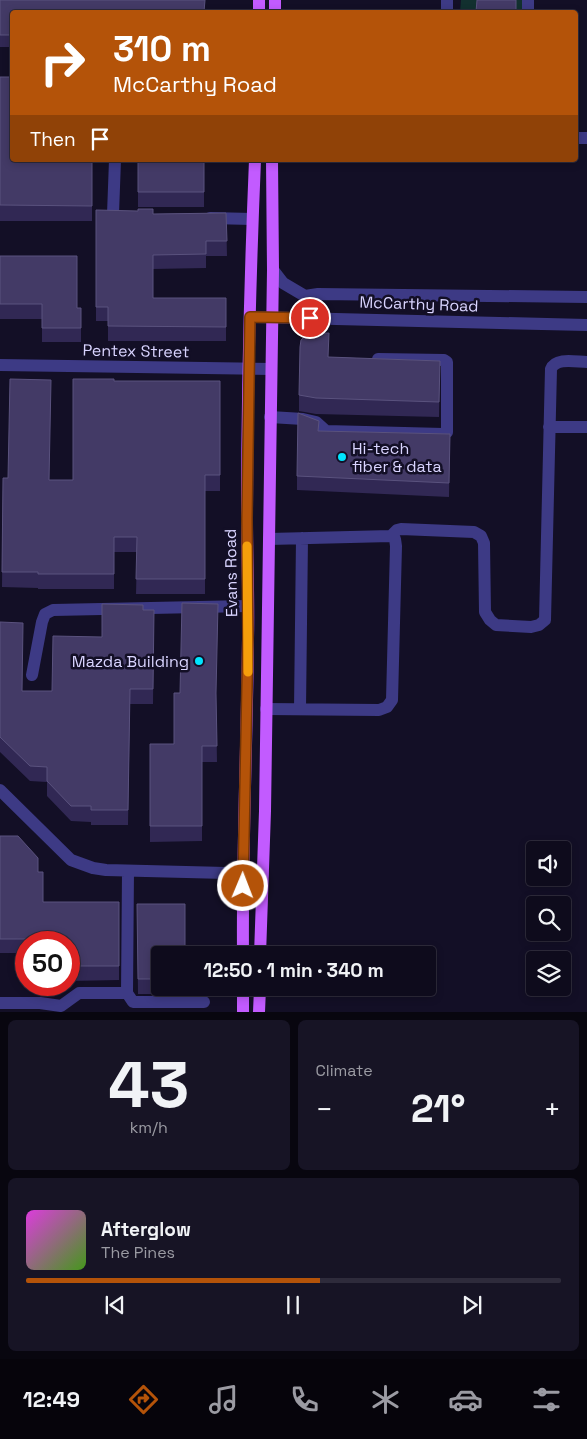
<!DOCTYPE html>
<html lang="en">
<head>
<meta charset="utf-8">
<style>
	:root { --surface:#0e0b1c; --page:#171425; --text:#f1f3f6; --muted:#9b9ba3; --line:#2e2b3b; --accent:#b45309 }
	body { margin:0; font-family:"Space Grotesk",sans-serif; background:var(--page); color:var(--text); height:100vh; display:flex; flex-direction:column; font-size:19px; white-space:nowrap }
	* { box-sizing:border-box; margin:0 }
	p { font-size:16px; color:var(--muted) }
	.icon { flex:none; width:28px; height:28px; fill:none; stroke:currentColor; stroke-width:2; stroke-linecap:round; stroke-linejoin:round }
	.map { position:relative; height:1012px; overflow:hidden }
	.details { display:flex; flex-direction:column; gap:8px; padding:8px; background:#08060f; flex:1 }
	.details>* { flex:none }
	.hud { position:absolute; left:10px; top:10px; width:568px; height:152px; border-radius:5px; box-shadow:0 2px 8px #0003,0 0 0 1px var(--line); background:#b45309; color:#fff; overflow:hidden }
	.buttons { position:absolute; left:526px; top:841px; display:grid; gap:10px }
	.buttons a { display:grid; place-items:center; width:45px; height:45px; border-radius:5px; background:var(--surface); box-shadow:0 2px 8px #0003,0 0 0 1px var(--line); font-size:25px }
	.speed { position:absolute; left:15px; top:931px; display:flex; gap:10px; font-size:25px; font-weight:700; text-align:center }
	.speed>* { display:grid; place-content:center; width:65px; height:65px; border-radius:50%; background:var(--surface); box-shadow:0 2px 8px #0003,0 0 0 1px var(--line); line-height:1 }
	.speed .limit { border:8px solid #d22; background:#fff; color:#111 }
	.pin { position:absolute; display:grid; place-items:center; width:42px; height:42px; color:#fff; margin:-21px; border:2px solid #fff; border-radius:50%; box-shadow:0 1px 5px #0007 }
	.me { position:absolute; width:55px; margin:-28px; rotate:1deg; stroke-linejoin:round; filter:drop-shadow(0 0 4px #0008) }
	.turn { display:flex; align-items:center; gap:18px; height:105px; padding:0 20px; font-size:22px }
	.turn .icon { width:65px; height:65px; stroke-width:2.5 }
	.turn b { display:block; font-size:35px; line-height:42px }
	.then { display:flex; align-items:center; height:48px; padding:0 20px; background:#0003; gap:10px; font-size:19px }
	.big { font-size:38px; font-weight:600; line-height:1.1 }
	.details .tile { flex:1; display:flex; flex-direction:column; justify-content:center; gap:8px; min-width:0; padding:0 18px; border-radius:8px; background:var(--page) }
	.details .dial { align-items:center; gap:0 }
	.dial b { font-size:65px; line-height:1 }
	.song { display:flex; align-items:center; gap:15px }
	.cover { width:60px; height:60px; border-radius:8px; background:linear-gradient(135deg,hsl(300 70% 55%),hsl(100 70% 35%)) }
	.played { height:5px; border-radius:2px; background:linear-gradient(90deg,var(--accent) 55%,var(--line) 55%) }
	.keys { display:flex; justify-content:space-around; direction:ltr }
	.heat { display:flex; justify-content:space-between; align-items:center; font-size:28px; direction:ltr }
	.details .tiles { flex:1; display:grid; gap:8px; grid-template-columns:1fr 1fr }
	.tile:last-child { grid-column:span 2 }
	.trip { position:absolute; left:151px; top:946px; width:285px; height:50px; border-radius:5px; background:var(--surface); box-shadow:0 2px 8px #0003,0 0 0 1px var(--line); font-weight:600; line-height:50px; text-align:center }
	.tab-bar { display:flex; height:80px; justify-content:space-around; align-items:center; background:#06040b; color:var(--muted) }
	.tab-bar .icon { width:35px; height:35px }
	.tab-bar .selected { color:var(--accent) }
	.tab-bar b { font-size:22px; color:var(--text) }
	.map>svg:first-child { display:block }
	.green { fill:#12302f }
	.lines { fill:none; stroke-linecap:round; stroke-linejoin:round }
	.minor { stroke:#3d3a85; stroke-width:12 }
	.major { stroke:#c25bff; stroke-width:12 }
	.wall { fill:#312854 }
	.building { fill:#433a66; stroke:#5a527e }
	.route-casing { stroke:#753606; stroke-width:12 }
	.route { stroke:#b45309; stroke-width:9 }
	.slow { stroke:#f59e0b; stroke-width:9 }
	.poi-dot { fill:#00e5ff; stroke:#130f26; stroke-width:2 }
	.labels { text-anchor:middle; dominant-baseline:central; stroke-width:5; stroke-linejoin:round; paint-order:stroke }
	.street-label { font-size:16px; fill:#d9d4ff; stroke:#130f26 }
	.poi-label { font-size:16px; fill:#d9d4ff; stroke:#130f26; text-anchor:start }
</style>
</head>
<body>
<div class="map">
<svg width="587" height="1012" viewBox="0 0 587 1012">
	<rect width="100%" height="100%" fill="#130f26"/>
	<path class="green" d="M461,0h61v12h-62z"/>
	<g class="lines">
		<path class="minor" d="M447,12v-12
			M528,12v-12
			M575,138h12
			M113,214l2,-54
			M210,218l42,1
			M273,270l10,13 22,13 13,-2 269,3
			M250,317l337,8
			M0,365l271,4
			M270,417l33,2 13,3 10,9 117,3 4,-2v-70l-3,-2 -66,-1
			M549,427h38
			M391,536l6,-6 4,-1 73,3 7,4 3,7 1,69 5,8 6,5 35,2 8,-2 6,-5 6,-251c5,-12 25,-7 36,-7
			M32,675l10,-53 3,-8 8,-4 195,-4
			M266,709l113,1 8,-3 5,-7 4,-154 -1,-7 -4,-3 -122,3
			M300,709l2,-171
			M0,790l71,70 22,8 13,2 157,4
			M127,993l6,9h71
			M0,1003h40l21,3 18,-13h48l1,-122"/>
		<path class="major" d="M259,12v-12
			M275,12v-12
			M243,955c-1,-105 4,-210 5,-316 1,-40 -1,-80 -1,-119 0,-120 3,-240 8,-360
			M260,955l5,-144 8,-541 -1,-110
			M243,1012v-24
			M259,1012l1,-24"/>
	</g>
	<path class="wall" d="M0,0l12,12v35h-12z
		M0,77l92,83v61h-92z
		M138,160h66v47h-66z
		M96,210l57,4 73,-1 1,43h-21v12l-53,1v29h73v43h-118v-20h-12z
		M0,256l77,52h4v34h-39v-23h-42z
		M329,357l111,4 -1,56 -123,-3 -17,-3v-16z
		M114,381h106v110h-15v103h-69l1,-42h-23v37h-76v-1l-36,-1 1,-109 46,2h24z
		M319,431l131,3 -1,63 -152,-7v-14z
		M143,610h11l-1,94h-23l-2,121h-37v-3l-20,-1 -24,-25v-14l-17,-1 -30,-29v-130l22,69h30l50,-54z
		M216,701l1,61h-15v79l-52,1v-98h24z
		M0,836l38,36 5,30h76v78l-50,1v-39h-43v11h-26z
		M137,904l23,51v33h25v6h-47z"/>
	<path class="building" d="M0,0h205l-1,12h-192v23h-12z
		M477,0h39v12h-40z
		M0,77h12v83h80v46l-92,-1z
		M138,160h66v32h-66z
		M138,209h15v5l73,-1 1,28h-21v13l-53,1v43h73v29l-118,-1v-19h-12v-97l42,1z
		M0,256h77v52h4v20h-39v-24h-42z
		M329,333l-1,24 112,4 -1,41 -123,-4 -17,-3 1,-48 1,-7 6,-6z
		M10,379l41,1 -2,100h24v-101h41v2h106v94h-15v104h-69l1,-42h-23v37h-76v-2h-36l1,-94h5z
		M298,413l21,8 -1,10 132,3 -1,49 -152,-7z
		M182,603l36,1 -2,89 1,53h-15v80h-52v-82h24v-51h6z
		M102,604l41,1v5h11l-1,79h-23l-2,121h-37v-4h-20l-24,-25v-14l-17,-1 -30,-29v-115l23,1 -1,68h30l1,-55 49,1z
		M0,836h18l20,22v14h5v30h76v64h-50v-24h-28v-3h-41z
		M137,904h48v51h-25v24h-22z"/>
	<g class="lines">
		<defs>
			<path id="route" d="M243,886l5,-249 -1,-118 3,-202 60,1"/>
		</defs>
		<use href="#route" class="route-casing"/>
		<use href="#route" class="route"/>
		<path class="slow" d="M247,546l1,126"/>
	</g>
	<g class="poi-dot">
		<circle cx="342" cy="457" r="5"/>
		<circle cx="199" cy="661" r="5"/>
	</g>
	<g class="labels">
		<g class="street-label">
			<text transform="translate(419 304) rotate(2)">McCarthy Road</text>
			<text transform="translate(136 351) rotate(1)">Pentex Street</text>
			<text transform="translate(231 573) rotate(-91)">Evans Road</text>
		</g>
		<g class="poi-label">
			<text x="352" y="448">Hi-tech<tspan x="352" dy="18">fiber &amp; data</tspan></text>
			<text x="189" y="661" text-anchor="end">Mazda Building</text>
		</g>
	</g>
</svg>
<div class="buttons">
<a><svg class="icon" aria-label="sound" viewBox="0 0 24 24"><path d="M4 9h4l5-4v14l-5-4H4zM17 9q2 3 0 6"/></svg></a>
<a><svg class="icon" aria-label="search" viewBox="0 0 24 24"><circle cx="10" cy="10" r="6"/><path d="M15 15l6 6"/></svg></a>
<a><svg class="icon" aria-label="layers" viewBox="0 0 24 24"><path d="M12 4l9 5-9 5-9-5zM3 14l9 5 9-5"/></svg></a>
</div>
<div class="speed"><div class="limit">50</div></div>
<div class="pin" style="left:310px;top:318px;background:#d93025"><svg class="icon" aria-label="arrive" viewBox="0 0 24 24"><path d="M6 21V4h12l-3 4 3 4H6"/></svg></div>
<svg class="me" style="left:243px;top:886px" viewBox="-20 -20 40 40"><circle r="17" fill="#b45309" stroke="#fff" stroke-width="3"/><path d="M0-11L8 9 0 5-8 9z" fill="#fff"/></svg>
<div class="trip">12:50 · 1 min · 340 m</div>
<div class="hud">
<div class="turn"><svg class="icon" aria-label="right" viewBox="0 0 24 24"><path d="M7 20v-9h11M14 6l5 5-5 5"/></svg><div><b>310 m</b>McCarthy Road</div></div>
<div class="then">Then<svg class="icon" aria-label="arrive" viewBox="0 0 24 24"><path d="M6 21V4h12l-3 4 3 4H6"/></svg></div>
</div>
</div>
<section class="details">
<div class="tiles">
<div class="tile dial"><b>43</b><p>km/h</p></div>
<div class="tile"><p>Climate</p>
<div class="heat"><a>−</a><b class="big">21°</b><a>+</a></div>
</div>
<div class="tile">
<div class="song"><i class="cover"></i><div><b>Afterglow</b><p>The Pines</p></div></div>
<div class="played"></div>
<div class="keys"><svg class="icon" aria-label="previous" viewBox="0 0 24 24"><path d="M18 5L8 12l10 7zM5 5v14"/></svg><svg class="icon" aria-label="pause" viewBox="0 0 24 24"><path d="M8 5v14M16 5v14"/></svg><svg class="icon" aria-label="next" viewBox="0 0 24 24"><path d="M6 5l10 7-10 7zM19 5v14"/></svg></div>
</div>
</div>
</section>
<nav class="tab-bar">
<b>12:49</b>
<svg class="icon selected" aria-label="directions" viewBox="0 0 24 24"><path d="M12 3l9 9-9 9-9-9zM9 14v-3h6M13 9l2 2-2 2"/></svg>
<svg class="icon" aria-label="music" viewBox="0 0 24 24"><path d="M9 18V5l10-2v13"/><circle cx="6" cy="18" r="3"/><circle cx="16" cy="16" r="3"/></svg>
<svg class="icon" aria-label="phone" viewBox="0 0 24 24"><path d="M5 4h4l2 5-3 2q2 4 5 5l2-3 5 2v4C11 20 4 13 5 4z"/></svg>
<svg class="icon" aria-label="climate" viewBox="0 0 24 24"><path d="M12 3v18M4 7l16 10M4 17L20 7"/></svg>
<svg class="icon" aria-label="car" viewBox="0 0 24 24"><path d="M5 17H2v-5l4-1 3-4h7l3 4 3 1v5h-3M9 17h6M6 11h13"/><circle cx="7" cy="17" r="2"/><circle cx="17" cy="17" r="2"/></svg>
<svg class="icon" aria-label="filters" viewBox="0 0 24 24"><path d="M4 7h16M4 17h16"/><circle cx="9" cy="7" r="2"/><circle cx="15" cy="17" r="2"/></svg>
</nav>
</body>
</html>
